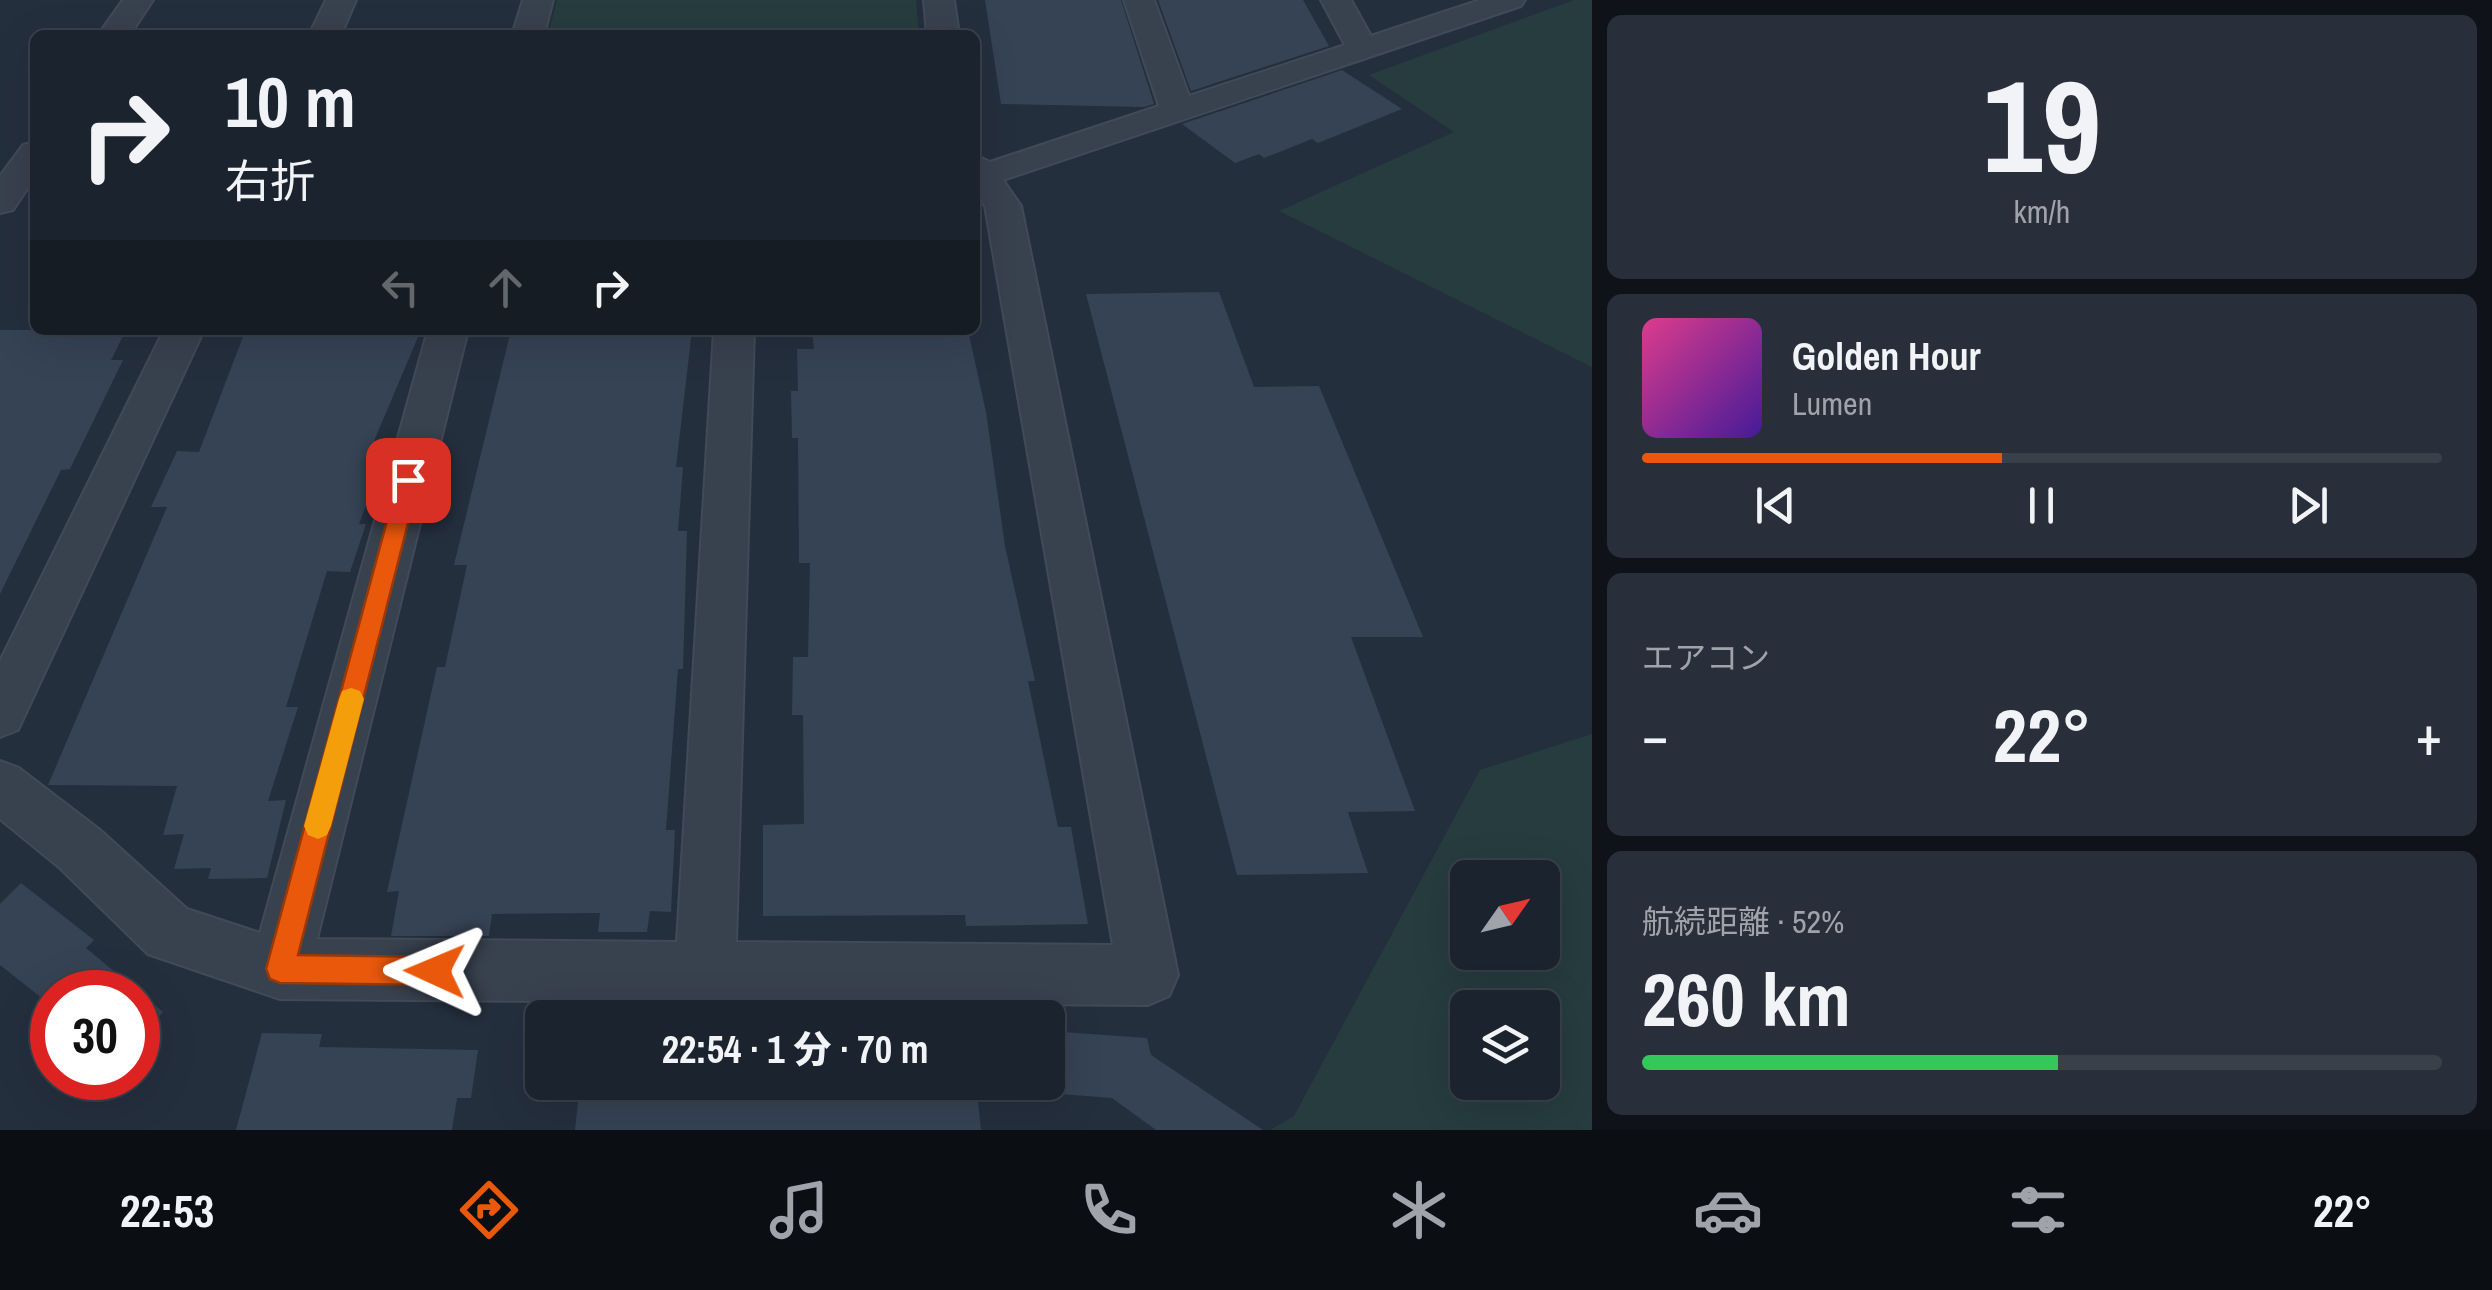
<!DOCTYPE html>
<html lang="ja">
<head>
<meta charset="utf-8">
<style>
	:root { --surface:#1b232e; --page:#282f3a; --text:#f1f3f6; --muted:#a0a4aa; --line:#39404a; --accent:#ea580c }
	body { margin:0; font-family:"Archivo Narrow","Noto Sans JP",sans-serif; background:var(--page); color:var(--text); height:100vh; display:flex; flex-direction:column; font-size:38px; white-space:nowrap }
	* { box-sizing:border-box; margin:0 }
	p { font-size:32px; color:var(--muted) }
	.icon { flex:none; width:55px; height:55px; fill:none; stroke:currentColor; stroke-width:2; stroke-linecap:round; stroke-linejoin:round }
	.map { position:relative; flex:1; overflow:hidden }
	.side { display:flex; flex-direction:column; gap:15px; padding:15px; background:#0f1319; width:900px }
	.side>* { flex:none }
	.top-card { position:absolute; left:30px; top:30px; width:950px; height:305px; border-radius:15px; box-shadow:0 10px 40px #0002,0 0 0 2px var(--line); background:#1b232e; color:var(--text); overflow:hidden }
	.needle { width:65px; rotate:56deg }
	.buttons { position:absolute; left:1450px; top:860px; display:grid; gap:20px }
	.buttons a { display:grid; place-items:center; width:110px; height:110px; border-radius:15px; background:var(--surface); box-shadow:0 10px 40px #0002,0 0 0 2px var(--line); font-size:50px }
	.speed { position:absolute; left:30px; top:970px; display:flex; gap:20px; font-size:50px; font-weight:700; text-align:center }
	.speed>* { display:grid; place-content:center; width:130px; height:130px; border-radius:50%; background:var(--surface); box-shadow:0 10px 40px #0002,0 0 0 2px var(--line); line-height:1 }
	.speed .limit { border:15px solid #d22; background:#fff; color:#111 }
	.pin { position:absolute; display:grid; place-items:center; width:85px; height:85px; color:#fff; margin:-42px; border-radius:20px; box-shadow:0 5px 15px #0006 }
	.me { position:absolute; width:110px; margin:-55px; rotate:271deg; stroke-linejoin:round; filter:drop-shadow(0 0 8px #0008) }
	.turn { display:flex; align-items:center; gap:35px; height:210px; padding:0 30px; font-size:45px }
	.turn .icon { width:130px; height:130px; stroke-width:2.5 }
	.turn b { display:block; font-size:70px; line-height:85px }
	.lanes { display:flex; align-items:center; height:95px; padding:0 30px; background:#0003; justify-content:center; gap:50px; direction:ltr }
	.lanes .off { opacity:.35 }
	.big { font-size:75px; font-weight:800; line-height:1.1 }
	.side .widget { flex:1; display:flex; flex-direction:column; justify-content:center; gap:15px; min-width:0; padding:0 35px; border-radius:15px; background:var(--page) }
	.side .dial { align-items:center; gap:0 }
	.dial b { font-size:130px; line-height:1 }
	.song { display:flex; align-items:center; gap:30px }
	.cover { width:120px; height:120px; border-radius:15px; background:linear-gradient(135deg,hsl(330 70% 55%),hsl(260 70% 35%)) }
	.played { height:10px; border-radius:5px; background:linear-gradient(90deg,var(--accent) 45%,var(--line) 45%) }
	.keys { display:flex; justify-content:space-around; direction:ltr }
	.heat { display:flex; justify-content:space-between; align-items:center; font-size:55px; direction:ltr }
	.charge { height:15px; border-radius:8px; background:linear-gradient(90deg,#34c759 52%,var(--line) 0) }
	.trip { position:absolute; left:525px; top:1000px; width:540px; height:100px; border-radius:15px; background:var(--surface); box-shadow:0 10px 40px #0002,0 0 0 2px var(--line); font-weight:800; line-height:100px; text-align:center }
	.menu { display:flex; height:160px; justify-content:space-around; align-items:center; background:#0b0e12; color:var(--muted) }
	.menu .icon { width:70px; height:70px }
	.menu .on { color:var(--accent) }
	.menu b { font-size:45px; color:var(--text) }
	main { display:flex; flex:1; min-height:0 }
	.map>svg:first-child { display:block }
	.green { fill:#263c3f; fill-rule:evenodd }
	.building { fill:#364354 }
	.lines { fill:none; stroke-linecap:round; stroke-linejoin:round }
	.street-casing { stroke:#414a57; stroke-width:4 }
	.street { fill:#38414e; fill-rule:evenodd }
	.route { fill:#ea580c; stroke:#983908; stroke-width:2.5 }
	.slow { fill:#f59e0b }
</style>
</head>
<body>
<main>
<div class="map">
<svg width="1592" height="1130" viewBox="0 0 1592 1130">
	<rect width="100%" height="100%" fill="#242f3e"/>
	<path class="green" d="M557,0h359l3,35h-371z
		M1574,0h18v367l-313,-156 175,-79 -85,-57z
		M1592,734v396h-322l24,-14 186,-346zM1468,878h74v74h-74zM1468,1008h74v74h-74z"/>
	<path class="building" d="M985,0h136l33,104 -10,3 -143,-3z
		M1158,0h145l26,46 -138,45z
		M1342,70l60,39 -84,34 -6,-4 -48,19 -5,-4 -24,9 -53,-39z
		M1219,292l35,95 65,-1 104,251h-72l64,174 -67,1 20,61 -131,2 -151,-581z
		M0,330h126l-15,30h12l-53,109 -9,1 -61,124z
		M254,330h167l-47,111 16,1 -31,82h7l-16,48 -23,-1 -41,136h12l-30,94 18,-1 -19,78 -59,1 3,-11 -37,1 10,-35 -21,1 14,-49 -129,-1 119,-278h-16l26,-56 22,1 45,-118h8z
		M511,330h181l-16,137h7l-5,64h9l-4,138h-5l-12,161h9l-4,82 -21,-1 -3,21h-49l2,-19 -108,1 -3,22h-98l8,-45 -12,1 50,-225h8l22,-102h-13z
		M812,330h156l18,82 19,134 30,135h-7l30,146h13l17,97 -122,2 -1,-11 -202,1v-91l41,-1 -1,-109h-11l1,-58h15l2,-94h-11l-1,-125h-6l-1,-47h7l-1,-42h17z
		M21,883l73,57 -8,8 77,64 -25,27v-47h-86v14l-52,-41v-61z
		M52,1007v44l-23,-20z
		M1048,1031l99,7 4,17 112,75h-107l-44,-32 -64,-5z
		M262,1033l60,1 -3,13 159,3 -7,48h-14l-5,32h-216z
		M580,1082h396l5,48h-406z"/>
	<g class="lines">
		<defs>
			<path id="street" d="M123,0h30l-23,35h-32z
				M326,0h30l-15,35h-32z
				M523,0h30l-9,35h-32z
				M924,0h30l5,35h-32z
				M1124,0h30l35,96 156,-51 -24,-45h30l20,36 109,-36h45l-4,6 -518,174 18,26 157,769 -9,21 -21,9 -436,-3 -7,3 -8,-3 -417,-3 -132,-45 -88,-86 -60,-49v-58l19,7 81,62 87,79 73,24 168,-603h40l-151,609 360,3 37,-612h40l-18,612 377,3 -128,-739 -10,-14v-37l15,7 169,-56z
				M35,142v35l-22,33 -13,3v-37l23,-31z
				M164,330h40l-186,400 -18,7v-76z"/>
		</defs>
		<use href="#street" class="street-casing"/>
		<use href="#street" class="street"/>
	</g>
	<path class="route" d="M408,472l11,8 -121,475 137,2 10,4 4,10 -4,10 -10,4 -155,-2 -10,-4 -4,-10 132,-489z"/>
	<path class="slow" d="M351,688l9,3 4,8 -33,127 -4,9 -9,4 -10,-4 -4,-9 35,-127 3,-8z"/>
</svg>
<div class="buttons">
<a><svg class="needle" viewBox="-14 -14 28 28"><path d="M0-13l5 13h-10z" fill="#e53935"/><path d="M0 13l5-13h-10z" fill="#a0a4aa"/></svg></a>
<a><svg class="icon" aria-label="layers" viewBox="0 0 24 24"><path d="M12 4l9 5-9 5-9-5zM3 14l9 5 9-5"/></svg></a>
</div>
<div class="speed"><div class="limit">30</div></div>
<div class="pin" style="left:408px;top:480px;background:#d93025"><svg class="icon" aria-label="arrive" viewBox="0 0 24 24"><path d="M6 21V4h12l-3 4 3 4H6"/></svg></div>
<svg class="me" style="left:435px;top:971px" viewBox="-20 -20 40 40"><path d="M0-17L14 15 0 8-14 15z" fill="#ea580c" stroke="#fff" stroke-width="4"/></svg>
<div class="trip">22:54 · 1 分 · 70 m</div>
<div class="top-card">
<div class="turn"><svg class="icon" aria-label="right" viewBox="0 0 24 24"><path d="M7 20v-9h11M14 6l5 5-5 5"/></svg><div><b>10 m</b>右折</div></div>
<div class="lanes"><svg class="icon off" aria-label="left" viewBox="0 0 24 24"><path d="M17 20v-9H6M10 6l-5 5 5 5"/></svg><svg class="icon off" aria-label="ahead" viewBox="0 0 24 24"><path d="M12 20V5M6 11l6-6 6 6"/></svg><svg class="icon" aria-label="right" viewBox="0 0 24 24"><path d="M7 20v-9h11M14 6l5 5-5 5"/></svg></div>
</div>
</div>
<section class="side">
<div class="widget dial"><b>19</b><p>km/h</p></div>
<div class="widget">
<div class="song"><i class="cover"></i><div><b>Golden Hour</b><p>Lumen</p></div></div>
<div class="played"></div>
<div class="keys"><svg class="icon" aria-label="previous" viewBox="0 0 24 24"><path d="M18 5L8 12l10 7zM5 5v14"/></svg><svg class="icon" aria-label="pause" viewBox="0 0 24 24"><path d="M8 5v14M16 5v14"/></svg><svg class="icon" aria-label="next" viewBox="0 0 24 24"><path d="M6 5l10 7-10 7zM19 5v14"/></svg></div>
</div>
<div class="widget"><p>エアコン</p>
<div class="heat"><a>−</a><b class="big">22°</b><a>+</a></div>
</div>
<div class="widget"><p>航続距離 · 52%</p><b class="big">260 km</b><div class="charge"></div></div>
</section>
</main>
<nav class="menu">
<b>22:53</b>
<svg class="icon on" aria-label="directions" viewBox="0 0 24 24"><path d="M12 3l9 9-9 9-9-9zM9 14v-3h6M13 9l2 2-2 2"/></svg>
<svg class="icon" aria-label="music" viewBox="0 0 24 24"><path d="M9 18V5l10-2v13"/><circle cx="6" cy="18" r="3"/><circle cx="16" cy="16" r="3"/></svg>
<svg class="icon" aria-label="phone" viewBox="0 0 24 24"><path d="M5 4h4l2 5-3 2q2 4 5 5l2-3 5 2v4C11 20 4 13 5 4z"/></svg>
<svg class="icon" aria-label="climate" viewBox="0 0 24 24"><path d="M12 3v18M4 7l16 10M4 17L20 7"/></svg>
<svg class="icon" aria-label="car" viewBox="0 0 24 24"><path d="M5 17H2v-5l4-1 3-4h7l3 4 3 1v5h-3M9 17h6M6 11h13"/><circle cx="7" cy="17" r="2"/><circle cx="17" cy="17" r="2"/></svg>
<svg class="icon" aria-label="filters" viewBox="0 0 24 24"><path d="M4 7h16M4 17h16"/><circle cx="9" cy="7" r="2"/><circle cx="15" cy="17" r="2"/></svg>
<b>22°</b>
</nav>
</body>
</html>
